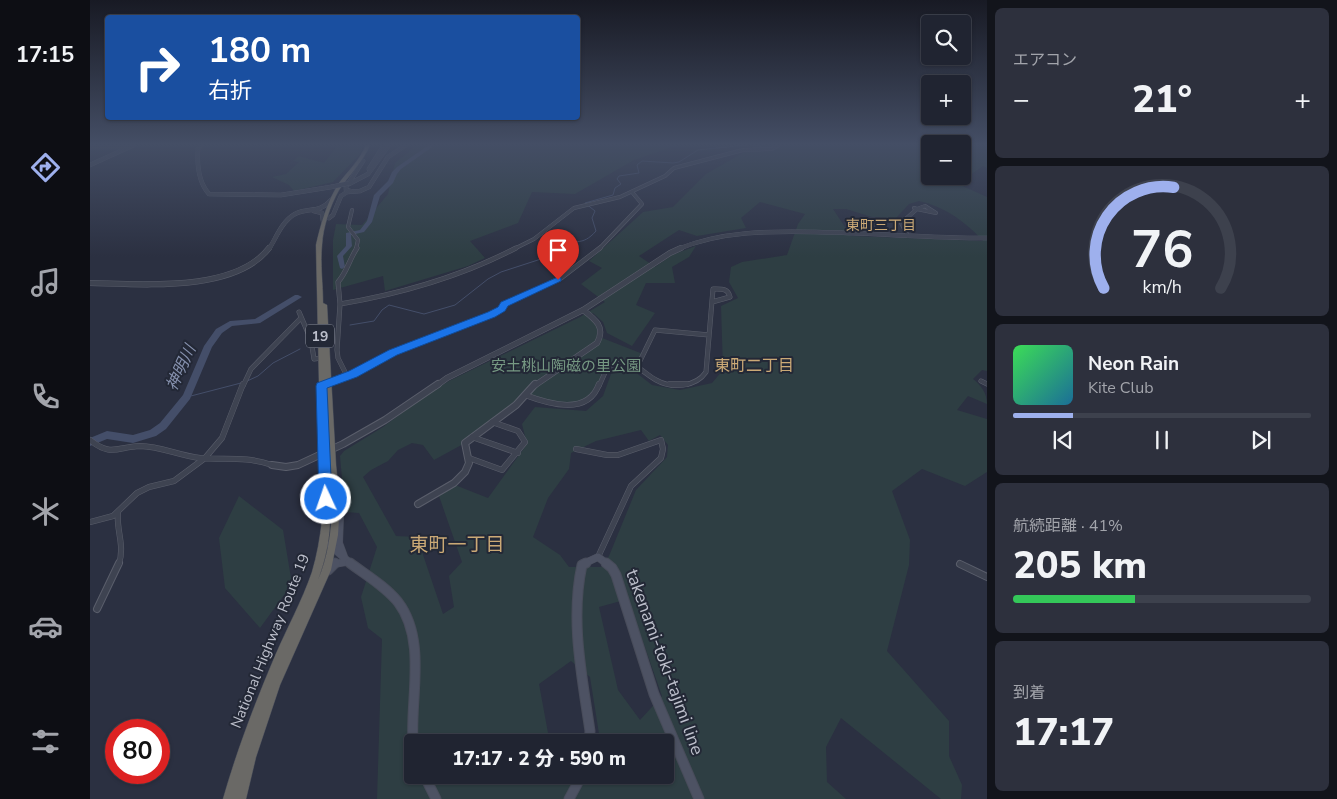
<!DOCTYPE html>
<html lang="ja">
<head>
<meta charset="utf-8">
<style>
	:root { --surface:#202431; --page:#2d303d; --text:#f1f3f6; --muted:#a2a4ab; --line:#3d414d; --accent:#9eb0ed }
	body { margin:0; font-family:"Nunito Sans","Noto Sans JP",sans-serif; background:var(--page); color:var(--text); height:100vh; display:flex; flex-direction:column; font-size:19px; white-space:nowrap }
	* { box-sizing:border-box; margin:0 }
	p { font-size:16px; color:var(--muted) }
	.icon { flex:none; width:28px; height:28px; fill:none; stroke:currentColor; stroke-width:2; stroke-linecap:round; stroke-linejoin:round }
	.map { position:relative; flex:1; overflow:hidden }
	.side { display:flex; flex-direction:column; gap:8px; padding:8px; background:#12141b; width:350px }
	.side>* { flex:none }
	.top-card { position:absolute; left:15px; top:15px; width:475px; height:105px; border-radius:5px; box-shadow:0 1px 4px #0004,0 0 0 1px var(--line); background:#1a4fa0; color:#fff; overflow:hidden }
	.buttons { position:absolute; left:831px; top:15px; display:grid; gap:10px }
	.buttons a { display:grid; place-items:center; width:50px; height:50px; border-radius:5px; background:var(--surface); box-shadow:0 1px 4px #0004,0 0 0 1px var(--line); font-size:25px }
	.speed { position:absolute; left:15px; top:719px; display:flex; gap:10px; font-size:25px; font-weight:700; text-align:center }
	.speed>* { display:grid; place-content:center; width:65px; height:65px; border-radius:50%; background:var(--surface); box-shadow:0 1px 4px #0004,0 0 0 1px var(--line); line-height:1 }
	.speed .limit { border:8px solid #d22; background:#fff; color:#111 }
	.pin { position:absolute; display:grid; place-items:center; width:42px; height:42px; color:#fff; margin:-51px -21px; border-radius:50% 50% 50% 0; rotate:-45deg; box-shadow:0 0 5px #0007 }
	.pin .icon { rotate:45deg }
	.me { position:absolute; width:55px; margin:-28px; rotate:357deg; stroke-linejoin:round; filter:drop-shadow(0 0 4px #0008) }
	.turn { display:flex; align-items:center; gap:18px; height:105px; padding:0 20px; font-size:22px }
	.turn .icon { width:65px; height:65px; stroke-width:2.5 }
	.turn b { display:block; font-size:35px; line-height:42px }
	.big { font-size:38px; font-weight:800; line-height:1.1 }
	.side .tile { flex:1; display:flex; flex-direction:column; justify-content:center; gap:8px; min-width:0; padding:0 18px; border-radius:8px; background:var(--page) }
	.side .dial { align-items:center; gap:0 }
	.dial svg { height:130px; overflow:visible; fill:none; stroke:var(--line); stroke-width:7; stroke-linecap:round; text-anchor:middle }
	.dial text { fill:var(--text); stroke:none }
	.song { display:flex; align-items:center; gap:15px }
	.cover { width:60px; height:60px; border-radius:8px; background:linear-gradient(135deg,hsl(130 70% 55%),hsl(200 70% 35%)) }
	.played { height:5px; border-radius:2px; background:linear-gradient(90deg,var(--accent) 20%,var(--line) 20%) }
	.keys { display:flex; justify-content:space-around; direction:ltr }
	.heat { display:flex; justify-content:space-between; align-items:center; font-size:28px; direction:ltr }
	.charge { height:8px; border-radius:4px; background:linear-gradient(90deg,#34c759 41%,var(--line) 0) }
	.trip { position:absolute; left:314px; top:734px; width:270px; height:50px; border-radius:5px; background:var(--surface); box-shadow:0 1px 4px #0004,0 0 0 1px var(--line); font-weight:800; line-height:50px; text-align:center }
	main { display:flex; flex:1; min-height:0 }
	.menu { display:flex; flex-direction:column; width:90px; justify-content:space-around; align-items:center; background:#0d0e14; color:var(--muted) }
	.menu .icon { width:35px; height:35px }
	.menu .selected { color:var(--accent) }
	.menu b { font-size:22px; color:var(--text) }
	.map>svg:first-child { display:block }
	.green { fill:#2e3e43; fill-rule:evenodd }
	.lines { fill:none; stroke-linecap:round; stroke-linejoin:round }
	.stream { stroke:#444e69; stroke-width:1 }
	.river { fill:#444e69; fill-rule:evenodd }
	.minor-far3-casing { stroke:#5a5e6b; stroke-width:4 }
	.minor-far2-casing { stroke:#5a5e6b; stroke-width:5 }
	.minor-far1-casing { stroke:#5a5e6b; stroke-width:6 }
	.minor-casing { stroke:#5a5e6b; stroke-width:8 }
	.tertiary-far2-casing { stroke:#5a5e6b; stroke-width:4.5 }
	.tertiary-far1-casing { stroke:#5a5e6b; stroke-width:6 }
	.tertiary-casing { stroke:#5a5e6b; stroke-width:8 }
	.secondary-far1-casing { stroke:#484c5a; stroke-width:8 }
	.secondary-casing { stroke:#484c5a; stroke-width:11 }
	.trunk-casing { stroke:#464b58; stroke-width:1 }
	.minor-far3 { stroke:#3e4351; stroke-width:3 }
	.minor-far2 { stroke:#3e4351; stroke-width:4 }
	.minor-far1 { stroke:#3e4351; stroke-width:5 }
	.minor { stroke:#3e4351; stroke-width:6 }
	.tertiary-far2 { stroke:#3e4351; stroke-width:4 }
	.tertiary-far1 { stroke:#3e4351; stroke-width:5 }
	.tertiary { stroke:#3e4351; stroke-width:6 }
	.secondary-far1 { stroke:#4d5263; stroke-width:7 }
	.secondary { stroke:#4d5263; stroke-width:9 }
	.trunk { fill:#6a6966; fill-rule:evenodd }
	.tertiary-bridge-casing { stroke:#5a5e6b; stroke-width:4.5; stroke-linecap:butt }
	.tertiary-bridge { stroke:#3e4351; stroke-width:4 }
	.route { fill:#1a73e8; stroke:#114b97 }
	.labels { text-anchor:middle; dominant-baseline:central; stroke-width:4; stroke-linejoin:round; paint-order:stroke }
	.far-neighbourhood-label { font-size:14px; fill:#cba976; stroke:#232836 }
	.shield { fill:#232836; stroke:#8e929e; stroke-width:1 }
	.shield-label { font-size:14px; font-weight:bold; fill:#bcbfcb }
	.park-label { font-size:15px; fill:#769983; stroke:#232836 }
	.street-label { font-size:15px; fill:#bcbfcb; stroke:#232836 }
	.neighbourhood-label { font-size:16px; fill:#cba976; stroke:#232836 }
	.water-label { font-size:16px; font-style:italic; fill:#8691ae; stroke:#232836 }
	.near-street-label { font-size:18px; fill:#bcbfcb; stroke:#232836 }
	.near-neighbourhood-label { font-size:19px; fill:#cba976; stroke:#232836 }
</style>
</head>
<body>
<main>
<nav class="menu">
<b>17:15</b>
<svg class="icon selected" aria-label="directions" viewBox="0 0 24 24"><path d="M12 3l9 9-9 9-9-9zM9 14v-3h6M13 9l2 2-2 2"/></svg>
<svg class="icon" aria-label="music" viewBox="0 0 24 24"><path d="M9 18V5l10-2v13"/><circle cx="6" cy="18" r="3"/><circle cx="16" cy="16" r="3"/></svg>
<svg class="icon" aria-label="phone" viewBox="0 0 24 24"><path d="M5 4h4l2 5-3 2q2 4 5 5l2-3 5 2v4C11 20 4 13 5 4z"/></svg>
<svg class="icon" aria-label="climate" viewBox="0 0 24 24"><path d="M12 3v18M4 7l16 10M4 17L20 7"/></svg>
<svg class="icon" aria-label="car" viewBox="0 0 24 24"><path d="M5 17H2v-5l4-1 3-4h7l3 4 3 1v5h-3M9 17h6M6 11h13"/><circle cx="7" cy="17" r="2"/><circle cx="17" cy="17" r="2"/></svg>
<svg class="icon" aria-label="filters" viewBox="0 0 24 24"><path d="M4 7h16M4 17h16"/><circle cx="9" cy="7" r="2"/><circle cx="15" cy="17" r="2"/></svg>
</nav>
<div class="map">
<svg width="897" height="799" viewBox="0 0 897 799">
	<rect width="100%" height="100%" fill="#2b3041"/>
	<path class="green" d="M259,145h14l-2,8 -28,29 -39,9 -5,-6 -17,-8 14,-3 13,-12 -6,-1 6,-5 25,7 13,-17z
		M327,145h261l-44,15 -59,34 -43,-2 -14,31 -48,18 15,17 -17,8 -83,25 -2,-15 -50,14v-50l3,-16 26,1 26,-31 7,-31z
		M667,145h173v31h17v3l40,18v174l-5,-1 -9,9c8,6 14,14 14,25l-19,-8 -11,14 30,9v53l-22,14 -43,-17 -30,22 18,49 -1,25 -22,86 62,70v35l13,29 -1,14h-20l-100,-81 -15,29 1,35 19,17h-469l5,-160 -14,-11 -7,-31 16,-50 -18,-34 -14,-1 -5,-56 4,-5 39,-24 43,-32 23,-14 131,-64 25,-15 -24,-18 21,-16 -13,-7 54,-49 30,-5 33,-33zM829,201c26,6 46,20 64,40l-132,-5 -18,-27h13l26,8 24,1 13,-14zM670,202l45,12 -7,10 -11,31 -45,7 -11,5 -2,15 9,16 -17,8 2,64 -11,13 -32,7 -28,-5 -22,-17 -19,6 -8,22 -17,15 -51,-4 -13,17 5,20 -39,54 -33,-13 -16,11 23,66 -13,14 5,31 -11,7 -26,-77 -21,-1 -33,-59 8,-7 17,-9 10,-11 14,-7 11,2 11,15 31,-17 60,-48 46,10 24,-11 12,-26 20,-5 10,4 6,-13 -46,-18v-10l-9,-9 5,-4 10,9 4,11 25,13 23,-33 -19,-8 10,-22h29l-3,-16 17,-10 7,-11 -24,9 -17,12 -16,-11 40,-26 18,6 49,-8 -5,-10zM551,430l8,11 11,-6 8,10 -1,12 -31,33 -27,66 -8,11h-32l-9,-12 -27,-18 15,-39 21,-29 2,-16 25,-12zM538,599l34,97 -22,24 -22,-30 -19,-83zM481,661l19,16 10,63 -52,-7 -9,-49zM322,742h253v33h-253z
		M873,145h24v23l-4,-2 -13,9 -7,-1z
		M149,496l44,34 9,54 -32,44 -35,-40 -6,-50z"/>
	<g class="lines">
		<path class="stream" d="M663,145l14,3
			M260,325l24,-4 8,-11 7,-5 35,9 31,-9 33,-26 13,-7 40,-13 15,-18c18,-1 26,6 40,-10l-4,-13 3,-7 -10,-8 28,-8 2,-7 6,-4 -4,-5 2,-3 20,-3 -2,-8 5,-4 31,2 6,-1 19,-12 48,-5
			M155,382l13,-6 15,-13 27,-14
			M97,397l54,-14"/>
		<path class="river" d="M339,145h6l-34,24 -4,5 -4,9 -13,13 -8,26 -8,10 -13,3 1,11 -9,10 2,11 -3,2 -2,-1 -3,-12 9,-10v-13l14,-3 7,-9 7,-26 14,-14 4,-9 5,-5z
			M205,295h3l4,2 -42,26 -28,3 -10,7 -10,14 -22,52 -24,30 -10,7 -23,7 -26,-4 -17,7v-8l17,-7 26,4 17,-5 10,-7 23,-28 21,-49 12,-17 14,-8 25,-2z"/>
		<defs>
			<path id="minor-far3" d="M835,206l11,7 -19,-4z
				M824,208l3,1
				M262,210l-4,17 10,13 -2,9
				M818,236l-7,-13 16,-14
				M424,249l20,-10 40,-31 46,-11 45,-21 9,-8 69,-18 29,-1 7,-4
				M509,249l43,-45 -10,-12"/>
			<path id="minor-far2" d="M250,304c60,-10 122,-28 176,-56
				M209,312l12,28 3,19 7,-1
				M547,367l18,-37 54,5
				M257,376l-9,-18 -1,-8 3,-46 -2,-22c9,-10 11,-22 19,-34
				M891,381l6,3
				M237,384l26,-10 40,-21 98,-38 11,-6 3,-5 56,-26 39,-30
				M153,386l8,-17 49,-50
				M509,386l8,-18c7,-4 15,-6 23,-4 10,3 17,11 26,16 16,9 40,7 50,-8l7,-83c8,0 15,-1 17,8l-18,5"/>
			<path id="minor-far1" d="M580,384h17
				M435,395c24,9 63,21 74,-11
				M382,437l46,16
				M0,440c21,17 27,7 50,6 20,0 40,10 60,12 27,2 45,-2 72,7
				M486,449l31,6h11l43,-15 2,9 -2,9 -30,28 -33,71
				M379,458l33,12 23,-28 -7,-11 -26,-9
				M28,512c-2,19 7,32 1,52
				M0,522l23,-6 24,-23 12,-6 25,-6 31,-23 17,-20 21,-54"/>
			<path id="minor" d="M870,564l27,13
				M7,609l22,-46"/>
			<path id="tertiary-far2" d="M111,145l-3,4c-1,15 0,33 11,45l72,1 50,-8
				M0,147h39
				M0,165l44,-20
				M279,169l15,-24
				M259,184l19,-10 21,-29
				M260,191l-4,-1v-3l17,-26
				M224,211l8,2 1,8
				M239,218l4,-3 8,-19 6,-4 13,-1 9,-4 19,-30 18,-12
				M179,249c7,-11 13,-28 26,-35 14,-7 24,0 36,-14
				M588,249c44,-18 91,-18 138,-17 57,1 114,6 171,6"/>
			<path id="tertiary-far1" d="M0,283c50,1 145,10 179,-35
				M346,386l11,-8 136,-68 87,-57 11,-5
				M444,386l63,-43c9,-16 -2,-24 -14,-33"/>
			<path id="tertiary" d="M182,465l14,2 12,-2 45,-21 42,-24 53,-36
				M328,504l36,-21 11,-11 4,-9 -4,-20 51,-38 19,-21"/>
			<path id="secondary-far1" d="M247,507l3,10 -1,26 7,19
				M240,545l21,19
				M244,564l12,-2
				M493,564l15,-7 9,7"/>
			<path id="secondary" d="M260,563c16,12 35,23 48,39 29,38 12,96 15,140
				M496,563l-4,2c-12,55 0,111 8,166l-1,11
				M516,563l6,5 4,7 38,119 45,105
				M238,570l7,-7
				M334,775l12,24
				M479,799l13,-24"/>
			<path id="trunk" d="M276,145h4c-7,17 -21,30 -31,45 -9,16 -16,37 -17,55 -2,19 1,39 1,58l4,2 9,160 4,38 -2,32 -7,35 -51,115 -24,72 -10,42h-23c14,-49 32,-96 52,-143 12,-28 27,-55 37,-84 5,-17 8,-34 10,-52l-6,-275c5,-22 11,-43 23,-62 9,-12 21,-23 27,-38zM239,469c1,11 3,23 3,35 0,25 -4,53 -14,76 7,-19 12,-40 12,-61 0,-17 -1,-34 -1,-50z"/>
		</defs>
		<use href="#minor-far3" class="minor-far3-casing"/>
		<use href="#minor-far2" class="minor-far2-casing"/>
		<use href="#minor-far1" class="minor-far1-casing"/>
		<use href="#minor" class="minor-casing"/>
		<use href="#tertiary-far2" class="tertiary-far2-casing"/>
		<use href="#tertiary-far1" class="tertiary-far1-casing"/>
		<use href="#tertiary" class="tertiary-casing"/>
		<use href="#secondary-far1" class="secondary-far1-casing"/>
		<use href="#secondary" class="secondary-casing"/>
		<use href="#trunk" class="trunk-casing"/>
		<use href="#minor-far3" class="minor-far3"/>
		<use href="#minor-far2" class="minor-far2"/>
		<use href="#minor-far1" class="minor-far1"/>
		<use href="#minor" class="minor"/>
		<use href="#tertiary-far2" class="tertiary-far2"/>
		<use href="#tertiary-far1" class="tertiary-far1"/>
		<use href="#tertiary" class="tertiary"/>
		<use href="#secondary-far1" class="secondary-far1"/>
		<use href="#secondary" class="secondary"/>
		<use href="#trunk" class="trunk"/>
		<defs>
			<path id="tertiary-bridge" d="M241,187l19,-4"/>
		</defs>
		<use href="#tertiary-bridge" class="tertiary-bridge-casing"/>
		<use href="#tertiary-bridge" class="tertiary-bridge"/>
	</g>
	<linearGradient id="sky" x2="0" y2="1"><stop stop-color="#181a24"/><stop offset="0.56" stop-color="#444e65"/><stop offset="1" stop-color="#444e65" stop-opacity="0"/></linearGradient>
	<rect width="897" height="257" fill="url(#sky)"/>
	<path class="route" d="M468,277l3,1v3l-53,25 -3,5 -10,6 -98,38 -40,22 -30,11 5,111 -2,4 -4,2 -5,-2 -2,-4 -3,-113 1,-3 32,-12 40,-21 99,-38 10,-5 3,-5z"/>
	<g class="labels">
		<g class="far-neighbourhood-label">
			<text x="791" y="225">東町三丁目</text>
		</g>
		<rect class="shield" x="216" y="324.5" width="28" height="23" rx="4"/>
		<g class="shield-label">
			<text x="230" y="336">19</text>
		</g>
		<g class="park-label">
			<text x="476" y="366">安土桃山陶磁の里公園</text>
		</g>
		<g class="street-label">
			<text transform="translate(180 641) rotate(-68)">National Highway Route 19</text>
		</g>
		<g class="neighbourhood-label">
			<text x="664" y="366">東町二丁目</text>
		</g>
		<g class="water-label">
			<text transform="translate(91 368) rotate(-65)">神明川</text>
		</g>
		<g class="near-street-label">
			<text transform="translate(575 662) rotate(70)">takenami-toki-tajimi line</text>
		</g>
		<g class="near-neighbourhood-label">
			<text x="367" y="545">東町一丁目</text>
		</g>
	</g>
</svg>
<div class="buttons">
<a><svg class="icon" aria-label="search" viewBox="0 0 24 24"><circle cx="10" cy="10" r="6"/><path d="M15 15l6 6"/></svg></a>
<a>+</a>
<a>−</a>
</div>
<div class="speed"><div class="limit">80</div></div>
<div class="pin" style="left:468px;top:280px;background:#d93025"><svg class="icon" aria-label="arrive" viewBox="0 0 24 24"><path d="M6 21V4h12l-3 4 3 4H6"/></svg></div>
<svg class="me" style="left:236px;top:499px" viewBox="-20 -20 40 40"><circle r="17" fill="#1a73e8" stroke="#fff" stroke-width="3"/><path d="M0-11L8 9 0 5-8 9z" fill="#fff"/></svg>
<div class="trip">17:17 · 2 分 · 590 m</div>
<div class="top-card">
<div class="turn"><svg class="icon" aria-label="right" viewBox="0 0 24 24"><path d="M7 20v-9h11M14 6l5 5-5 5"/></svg><div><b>180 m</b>右折</div></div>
</div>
</div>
<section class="side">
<div class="tile"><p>エアコン</p>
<div class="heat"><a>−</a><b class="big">21°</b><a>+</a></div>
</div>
<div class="tile dial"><svg viewBox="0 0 100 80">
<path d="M14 69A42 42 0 1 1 86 69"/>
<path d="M14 69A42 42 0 0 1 57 7" stroke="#9eb0ed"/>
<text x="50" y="56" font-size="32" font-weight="700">76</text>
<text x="50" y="72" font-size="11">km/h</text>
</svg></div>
<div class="tile">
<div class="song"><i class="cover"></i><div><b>Neon Rain</b><p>Kite Club</p></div></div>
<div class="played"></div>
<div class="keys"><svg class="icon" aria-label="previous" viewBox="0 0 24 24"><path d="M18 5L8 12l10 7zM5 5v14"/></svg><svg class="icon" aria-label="pause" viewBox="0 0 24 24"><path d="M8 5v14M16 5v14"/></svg><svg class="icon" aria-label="next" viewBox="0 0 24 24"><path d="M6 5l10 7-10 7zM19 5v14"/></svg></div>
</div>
<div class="tile"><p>航続距離 · 41%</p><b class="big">205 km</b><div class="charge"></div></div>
<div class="tile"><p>到着</p><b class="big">17:17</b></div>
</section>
</main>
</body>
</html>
